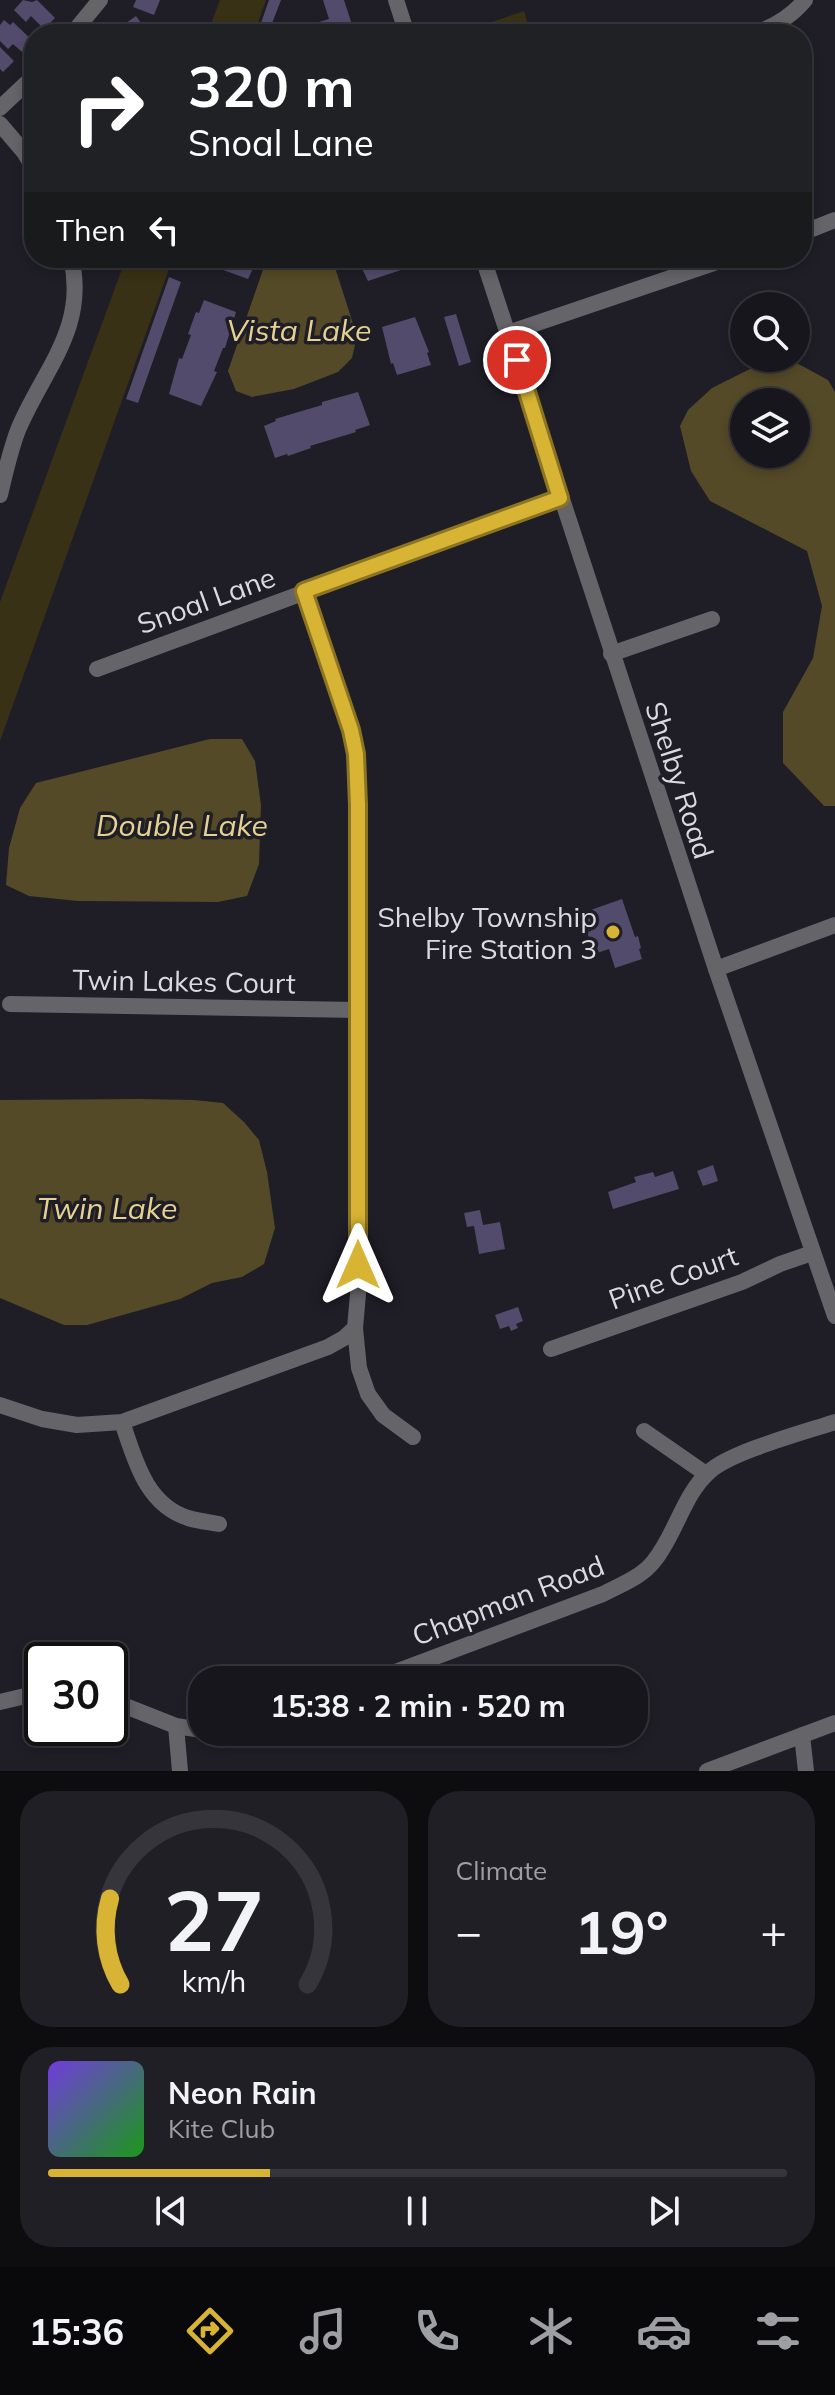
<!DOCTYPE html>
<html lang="en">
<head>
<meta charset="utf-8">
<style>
	:root { --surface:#17161c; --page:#201f25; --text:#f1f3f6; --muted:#9e9fa3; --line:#36353b; --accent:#d7b434 }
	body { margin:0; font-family:Mulish,sans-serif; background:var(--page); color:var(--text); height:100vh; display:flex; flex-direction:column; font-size:30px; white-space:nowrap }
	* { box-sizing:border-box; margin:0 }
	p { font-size:26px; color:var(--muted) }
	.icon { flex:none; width:44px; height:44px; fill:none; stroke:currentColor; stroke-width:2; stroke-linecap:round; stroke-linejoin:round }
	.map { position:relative; height:1771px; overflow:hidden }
	.side { display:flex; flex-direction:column; gap:20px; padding:20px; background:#0d0c0f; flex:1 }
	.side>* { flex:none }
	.top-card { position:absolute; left:24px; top:24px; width:788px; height:244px; border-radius:32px; box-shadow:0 4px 12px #0003,0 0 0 2px var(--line); background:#202124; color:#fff; overflow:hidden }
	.tools { position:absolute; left:730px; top:292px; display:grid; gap:16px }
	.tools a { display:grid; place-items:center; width:80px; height:80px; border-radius:50%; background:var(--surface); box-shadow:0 4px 12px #0003,0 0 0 2px var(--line); font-size:40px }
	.speed { position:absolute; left:24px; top:1642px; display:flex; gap:16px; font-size:40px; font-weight:700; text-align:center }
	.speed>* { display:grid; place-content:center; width:104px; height:104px; border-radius:50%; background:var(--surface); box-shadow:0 4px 12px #0003,0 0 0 2px var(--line); line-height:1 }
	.speed .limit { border:4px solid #111; border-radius:12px; background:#fff; color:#111 }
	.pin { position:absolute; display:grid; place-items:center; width:68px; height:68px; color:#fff; margin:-34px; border:4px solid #fff; border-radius:50%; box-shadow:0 2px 8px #0007 }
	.me { position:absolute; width:88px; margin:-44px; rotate:0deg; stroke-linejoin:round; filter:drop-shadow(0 0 6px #0008) }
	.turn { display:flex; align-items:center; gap:28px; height:168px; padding:0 32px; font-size:36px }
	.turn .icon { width:104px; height:104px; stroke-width:2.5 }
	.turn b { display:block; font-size:56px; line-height:68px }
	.then { display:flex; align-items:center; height:76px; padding:0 32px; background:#0003; gap:16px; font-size:30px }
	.big { font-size:60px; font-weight:700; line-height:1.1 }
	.side .tile { flex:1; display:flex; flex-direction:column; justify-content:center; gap:12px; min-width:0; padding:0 28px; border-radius:32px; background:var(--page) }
	.side .dial { align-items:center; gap:0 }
	.dial svg { height:208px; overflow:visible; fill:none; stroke:var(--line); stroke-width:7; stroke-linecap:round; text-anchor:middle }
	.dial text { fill:var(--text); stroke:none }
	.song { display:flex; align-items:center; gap:24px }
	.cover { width:96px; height:96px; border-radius:12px; background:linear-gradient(135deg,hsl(260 70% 55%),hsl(120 70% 35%)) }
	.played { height:8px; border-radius:4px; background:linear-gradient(90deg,var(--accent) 30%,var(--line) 30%) }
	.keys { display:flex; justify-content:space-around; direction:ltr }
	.heat { display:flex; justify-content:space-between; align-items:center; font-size:44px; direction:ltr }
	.side .tiles { flex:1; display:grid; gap:20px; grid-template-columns:1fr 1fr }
	.tile:last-child { grid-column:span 2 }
	.trip { position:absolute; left:188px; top:1666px; width:460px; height:80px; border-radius:32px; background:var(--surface); box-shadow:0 4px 12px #0003,0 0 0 2px var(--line); font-weight:700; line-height:80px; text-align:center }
	.tabs { display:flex; height:128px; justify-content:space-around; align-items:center; background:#09090b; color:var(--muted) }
	.tabs .icon { width:56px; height:56px }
	.tabs .selected { color:var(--accent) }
	.tabs b { font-size:36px; color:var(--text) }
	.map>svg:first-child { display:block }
	.green { fill:#393115 }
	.water { fill:#544a27; fill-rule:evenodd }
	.building { fill:#534b6b }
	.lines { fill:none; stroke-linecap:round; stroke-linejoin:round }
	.minor { stroke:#656468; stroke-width:16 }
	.tertiary { stroke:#656468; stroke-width:16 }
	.route-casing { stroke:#8c7522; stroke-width:20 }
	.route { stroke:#d7b434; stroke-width:14 }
	.poi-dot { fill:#d7b434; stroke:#1f1d26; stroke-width:3 }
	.labels { text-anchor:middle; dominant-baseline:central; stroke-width:7; stroke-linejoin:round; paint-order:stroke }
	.street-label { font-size:28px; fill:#dbdae0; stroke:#1f1d26 }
	.poi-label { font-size:28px; fill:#dbdae0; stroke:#1f1d26; text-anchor:end }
	.water-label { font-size:30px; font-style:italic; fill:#e5d293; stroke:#1f1d26 }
</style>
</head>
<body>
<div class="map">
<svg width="835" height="1771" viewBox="0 0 835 1771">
	<rect width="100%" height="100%" fill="#1f1d26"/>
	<path class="green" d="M220,0h46l-12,34h-47z
		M524,11l7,23h-74z
		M126,258h47l-173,483v-139z"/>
	<path class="water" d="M267,258h65l25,78 -5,22 -14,14 -44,17 -42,8 -16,-6 -8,-20z
		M793,361l35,19 7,12v414h-11l-41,-43v-51l30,-54 9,-52 -15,-55 -97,-50 -19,-30 -11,-45 8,-16 24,-22 46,-23zM796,402v52h-52v-52z
		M210,739h32l13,22 6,44 -2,59 -12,32 -29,6 -140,-1 -49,-5 -23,-11 3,-37 11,-40 16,-25z
		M141,1099l53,1 29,3 21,19 15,18 8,32 8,56 -11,36 -22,13 -30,6 -32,16 -93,26h-23l-64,-27v-198z"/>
	<path class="building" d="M23,0l9,2 5,-2 18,18 -11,11 -13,-13 -5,6 -12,-12z
		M136,0h24l-6,15 -21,-8z
		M269,0h12l-10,26 -10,-3z
		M323,0h21l11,34h-40l-3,-10 17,-5z
		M136,16l13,18h-39z
		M4,20l6,5 3,-3 20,19 -11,11 -9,-8 -5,5 -8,-8v-16z
		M0,47l14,14 -11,11 -3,-3z
		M177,258h13l-4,11 -12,-4z
		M218,258h40l-10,21 -33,-12z
		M357,258h40l4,12 -33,11z
		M169,277l12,5 -43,121 -12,-4z
		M204,300l32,12 -11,36h-2l-9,23 3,1 -16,34 -32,-12 10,-36 3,1 9,-24 -3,-1 8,-22 3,1z
		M456,314l15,48 -12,4 -15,-49z
		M415,317l14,35 -2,1 4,12 -34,10 -4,-12 -2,1 -9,-37z
		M358,392l12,33 -15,5 1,2 -46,14 1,2 -23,8 -1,-2 -12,4 -11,-32 12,-5 -1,-2 47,-14v-3z
		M622,899l13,38 3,-1 3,12 -2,1 3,10 -27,9 -6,-19 -15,5 -7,-22 4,-1 -6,-19z
		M713,1165l5,16 -15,5 -6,-15z
		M673,1171l6,18 -66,20 -5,-17 28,-10 -2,-5 19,-5 2,5z
		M480,1210l3,15 17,-3 5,27 -26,5 -5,-28 -7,1 -3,-14z
		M518,1307l5,14 -7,3 2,4 -7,3 -2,-5 -9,3 -5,-14z"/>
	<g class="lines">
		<path class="minor" d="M72,34l28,-34
			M753,34c21,-7 38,-17 52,-34
			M0,108l34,-32
			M0,124l24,28 10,17
			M802,233l33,-13
			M508,333l221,-75
			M0,495c5,-22 10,-44 18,-65 25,-60 70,-102 53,-172
			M304,591l47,139 7,46 1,403 -1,115 -3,34 4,40 9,26 15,21 30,22
			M611,654l101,-35
			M97,669l463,-171
			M716,969l119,-44
			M10,1004l348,6
			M551,1349l191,-67 38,-18 32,-11
			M0,1405l42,14 35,6 45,-3 206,-75 16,-9 11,-10
			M122,1422c13,37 23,82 66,96 10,3 20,4 31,6
			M644,1431l62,43
			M374,1680l229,-86c17,-9 39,-17 51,-33 22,-27 29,-66 55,-89 21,-20 96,-40 126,-50
			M110,1700l66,26 26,4
			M0,1702l42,-10
			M176,1726l4,45
			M802,1735l4,36
			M707,1771l128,-48"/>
		<path class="tertiary" d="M396,0l11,34
			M483,258l233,711 119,347"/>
	</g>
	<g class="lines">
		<defs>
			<path id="route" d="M358,1265v-460l-2,-51 -5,-24 -47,-139 256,-93 -43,-138"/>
		</defs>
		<use href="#route" class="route-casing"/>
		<use href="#route" class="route"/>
	</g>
	<circle class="poi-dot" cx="613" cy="932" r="8"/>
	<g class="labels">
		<g class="street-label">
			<text transform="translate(206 600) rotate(-20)">Snoal Lane</text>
			<text transform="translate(680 780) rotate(72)">Shelby Road</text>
			<text transform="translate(184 981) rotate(1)">Twin Lakes Court</text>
			<text transform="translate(673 1277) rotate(-20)">Pine Court</text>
			<text transform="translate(508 1600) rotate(-21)">Chapman Road</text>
		</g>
		<g class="poi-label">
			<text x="597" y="916">Shelby Township<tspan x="597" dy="32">Fire Station 3</tspan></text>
		</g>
		<g class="water-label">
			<text x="299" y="330">Vista Lake</text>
			<text x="182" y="825">Double Lake</text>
			<text x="107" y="1208">Twin Lake</text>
		</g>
	</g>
</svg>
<div class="tools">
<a><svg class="icon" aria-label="search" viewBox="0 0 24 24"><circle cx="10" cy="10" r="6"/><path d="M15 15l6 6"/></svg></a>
<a><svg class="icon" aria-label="layers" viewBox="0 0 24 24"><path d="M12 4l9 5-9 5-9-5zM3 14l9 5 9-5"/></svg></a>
</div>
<div class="speed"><div class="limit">30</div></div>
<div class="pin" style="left:517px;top:360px;background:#d93025"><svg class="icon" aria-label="arrive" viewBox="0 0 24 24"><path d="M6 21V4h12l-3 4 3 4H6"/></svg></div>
<svg class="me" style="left:358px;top:1265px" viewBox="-20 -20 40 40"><path d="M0-17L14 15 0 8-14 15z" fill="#d7b434" stroke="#fff" stroke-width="4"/></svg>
<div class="trip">15:38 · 2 min · 520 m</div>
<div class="top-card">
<div class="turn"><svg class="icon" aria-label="right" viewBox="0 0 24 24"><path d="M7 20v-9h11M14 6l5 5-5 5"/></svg><div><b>320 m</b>Snoal Lane</div></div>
<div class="then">Then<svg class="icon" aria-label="left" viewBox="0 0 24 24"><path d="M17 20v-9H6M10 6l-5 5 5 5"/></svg></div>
</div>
</div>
<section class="side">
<div class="tiles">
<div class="tile dial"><svg viewBox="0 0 100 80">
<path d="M14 69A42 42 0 1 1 86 69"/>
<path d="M14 69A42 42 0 0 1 10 36" stroke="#d7b434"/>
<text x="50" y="56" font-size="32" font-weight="700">27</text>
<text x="50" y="72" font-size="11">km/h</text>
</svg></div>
<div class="tile"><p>Climate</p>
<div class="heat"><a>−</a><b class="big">19°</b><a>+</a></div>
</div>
<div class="tile">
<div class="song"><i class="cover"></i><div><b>Neon Rain</b><p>Kite Club</p></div></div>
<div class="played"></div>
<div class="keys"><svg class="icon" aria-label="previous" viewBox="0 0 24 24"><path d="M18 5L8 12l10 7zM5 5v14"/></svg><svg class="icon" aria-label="pause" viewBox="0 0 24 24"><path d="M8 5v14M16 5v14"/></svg><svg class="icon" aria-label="next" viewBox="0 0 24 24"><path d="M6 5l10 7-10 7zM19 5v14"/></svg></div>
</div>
</div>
</section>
<nav class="tabs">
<b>15:36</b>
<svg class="icon selected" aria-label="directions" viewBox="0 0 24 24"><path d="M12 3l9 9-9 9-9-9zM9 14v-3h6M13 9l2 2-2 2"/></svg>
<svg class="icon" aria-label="music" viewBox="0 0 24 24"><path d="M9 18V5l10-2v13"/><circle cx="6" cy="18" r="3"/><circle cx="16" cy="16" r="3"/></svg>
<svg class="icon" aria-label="phone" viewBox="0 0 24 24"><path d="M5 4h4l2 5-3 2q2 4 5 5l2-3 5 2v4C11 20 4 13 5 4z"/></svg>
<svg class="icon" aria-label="climate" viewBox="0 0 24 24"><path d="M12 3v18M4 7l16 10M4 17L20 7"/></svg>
<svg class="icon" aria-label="car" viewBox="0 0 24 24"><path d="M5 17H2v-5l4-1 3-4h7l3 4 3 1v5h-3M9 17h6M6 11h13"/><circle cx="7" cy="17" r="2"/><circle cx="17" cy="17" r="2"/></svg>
<svg class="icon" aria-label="filters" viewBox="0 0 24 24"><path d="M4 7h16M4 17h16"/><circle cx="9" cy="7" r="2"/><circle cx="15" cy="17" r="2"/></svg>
</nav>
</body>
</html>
